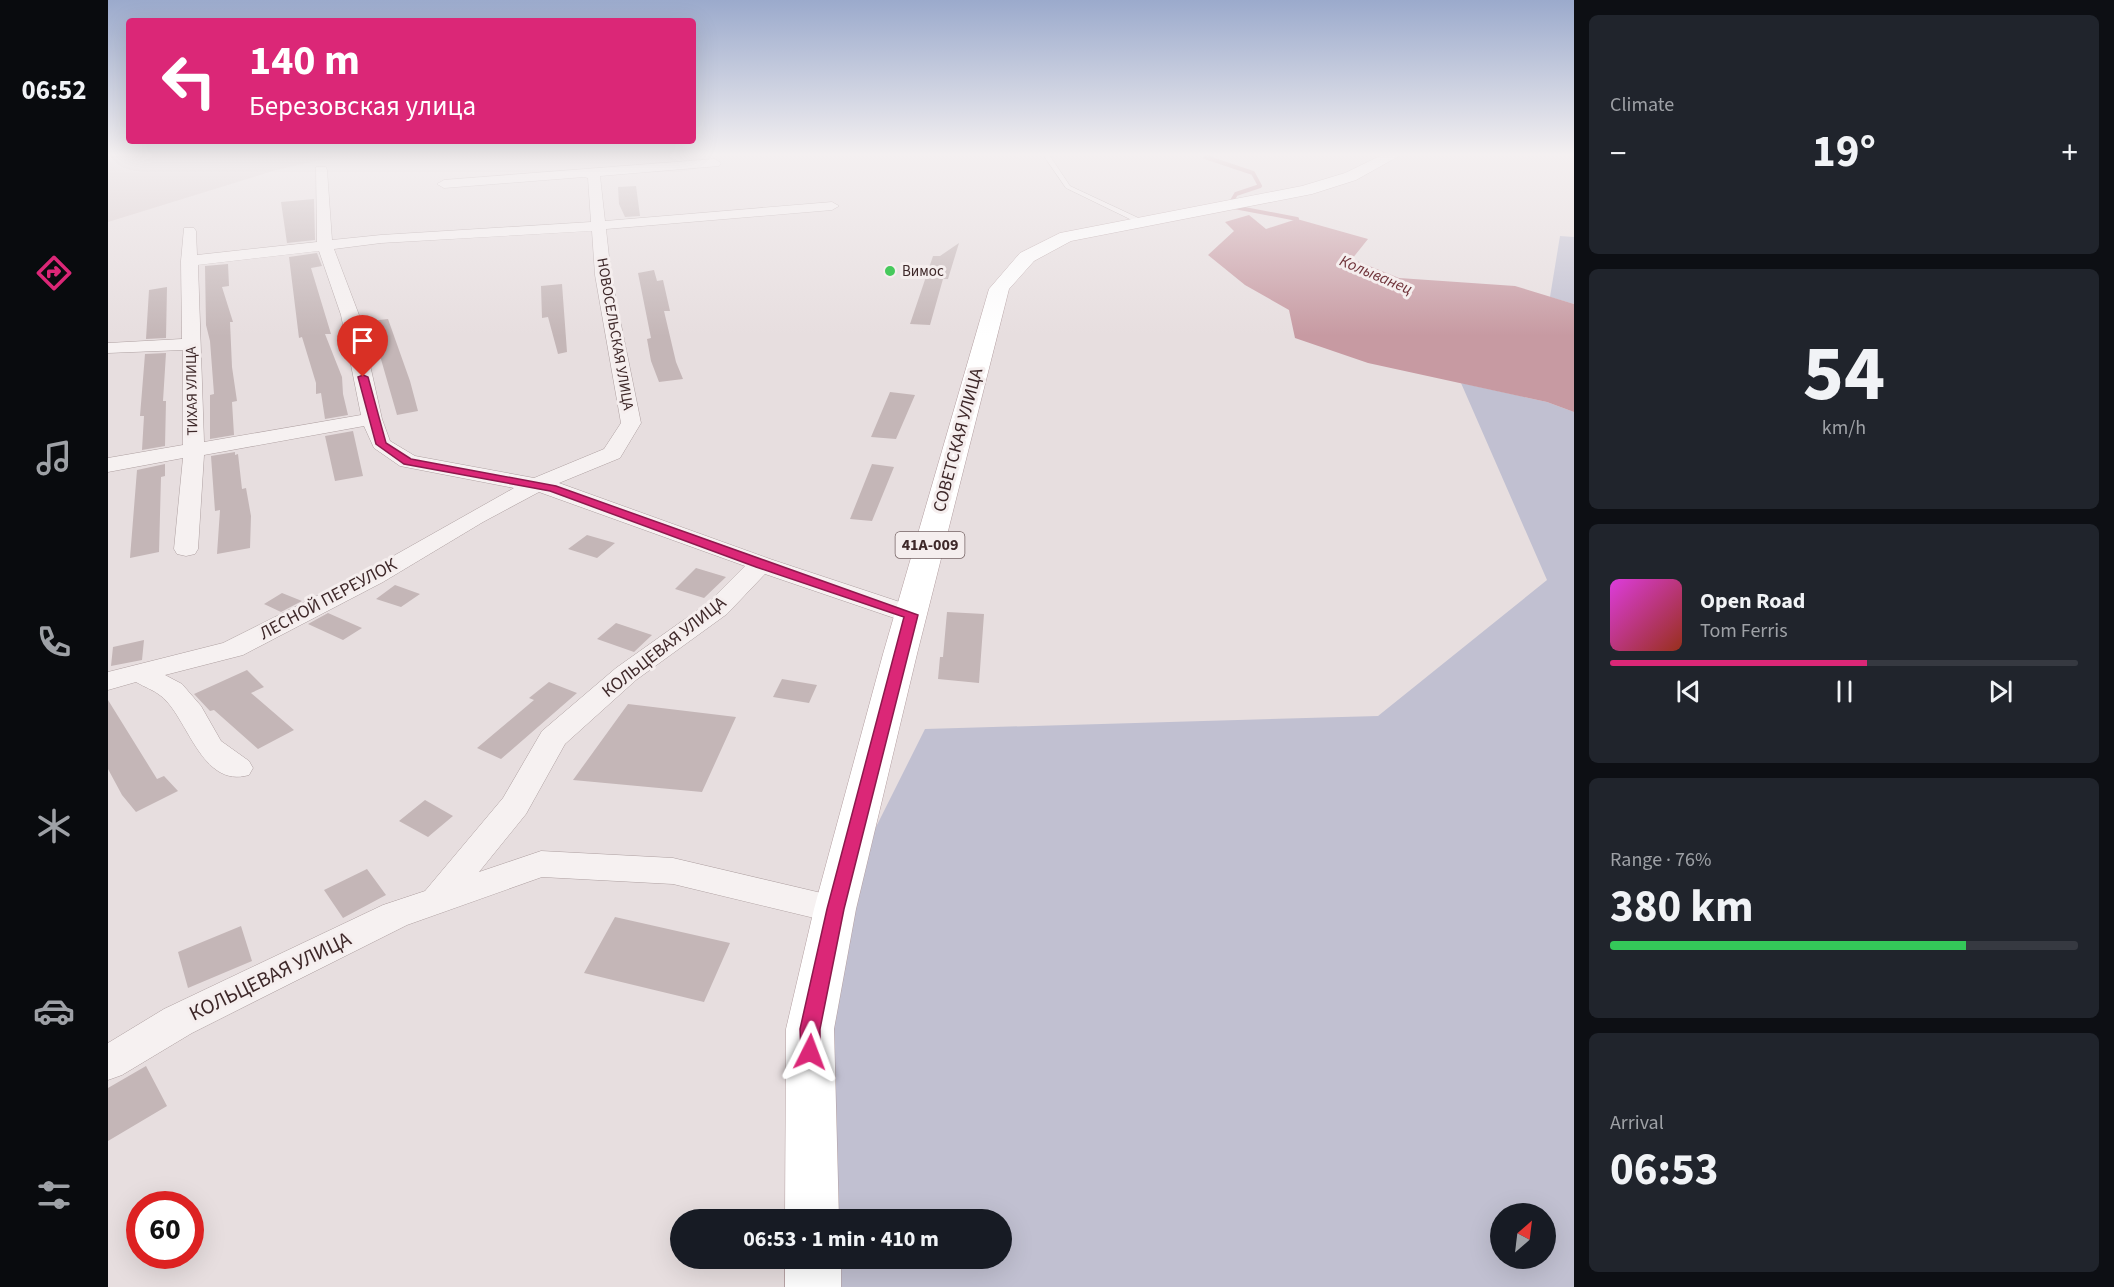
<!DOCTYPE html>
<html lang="en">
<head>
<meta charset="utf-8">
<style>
	:root { --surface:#171b24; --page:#20242c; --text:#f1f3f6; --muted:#9ea1a6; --line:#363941; --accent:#db2777 }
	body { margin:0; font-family:"Source Sans 3",sans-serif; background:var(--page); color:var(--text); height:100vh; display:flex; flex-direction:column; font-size:22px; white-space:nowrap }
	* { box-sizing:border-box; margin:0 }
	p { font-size:20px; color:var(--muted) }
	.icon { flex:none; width:33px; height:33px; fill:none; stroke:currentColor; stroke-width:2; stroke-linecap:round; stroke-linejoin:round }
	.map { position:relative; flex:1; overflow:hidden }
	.drawer { display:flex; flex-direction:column; gap:15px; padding:15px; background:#0d0f14; width:540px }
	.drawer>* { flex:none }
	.hud { position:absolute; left:18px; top:18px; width:570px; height:126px; border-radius:6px; box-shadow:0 6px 24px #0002; background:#db2777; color:#fff; overflow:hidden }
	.needle { width:39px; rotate:28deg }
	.buttons { position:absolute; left:1382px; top:1203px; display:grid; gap:12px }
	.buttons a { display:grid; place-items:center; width:66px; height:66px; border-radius:50%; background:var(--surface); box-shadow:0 6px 24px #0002; font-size:30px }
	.speed { position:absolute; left:18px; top:1191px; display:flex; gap:12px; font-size:30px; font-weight:700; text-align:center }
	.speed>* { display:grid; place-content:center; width:78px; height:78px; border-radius:50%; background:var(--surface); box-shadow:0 6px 24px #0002; line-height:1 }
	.speed .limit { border:9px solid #d22; background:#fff; color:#111 }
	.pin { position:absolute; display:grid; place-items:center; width:51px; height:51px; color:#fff; margin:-62px -26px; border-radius:50% 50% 50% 0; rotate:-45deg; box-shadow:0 0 6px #0007 }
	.pin .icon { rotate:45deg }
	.me { position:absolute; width:66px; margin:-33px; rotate:3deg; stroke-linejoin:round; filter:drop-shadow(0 0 4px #0008) }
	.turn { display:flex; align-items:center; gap:21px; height:126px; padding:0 24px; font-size:27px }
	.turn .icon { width:78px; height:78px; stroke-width:2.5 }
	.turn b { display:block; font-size:42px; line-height:51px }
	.big { font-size:45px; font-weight:700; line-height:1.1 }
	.drawer .tile { flex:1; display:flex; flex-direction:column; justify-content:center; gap:9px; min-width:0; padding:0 21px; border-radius:9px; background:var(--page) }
	.drawer .dial { align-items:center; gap:0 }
	.dial b { font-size:78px; line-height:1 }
	.song { display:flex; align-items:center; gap:18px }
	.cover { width:72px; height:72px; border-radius:9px; background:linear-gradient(135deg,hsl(300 70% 55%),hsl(10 70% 35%)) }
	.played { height:6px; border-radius:3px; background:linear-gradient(90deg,var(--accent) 55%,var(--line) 55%) }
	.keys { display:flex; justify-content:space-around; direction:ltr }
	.heat { display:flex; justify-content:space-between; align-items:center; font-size:33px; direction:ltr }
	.charge { height:9px; border-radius:4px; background:linear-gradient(90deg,#34c759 76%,var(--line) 0) }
	.trip { position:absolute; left:562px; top:1209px; width:342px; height:60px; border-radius:30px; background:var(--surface); box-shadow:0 6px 24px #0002; font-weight:700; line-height:60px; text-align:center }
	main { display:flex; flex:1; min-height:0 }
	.dock { display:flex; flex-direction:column; width:108px; justify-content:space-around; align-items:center; background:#090b0e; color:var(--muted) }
	.dock .icon { width:42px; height:42px }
	.dock .current { color:var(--accent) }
	.dock b { font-size:27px; color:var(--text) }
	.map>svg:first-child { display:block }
	.built { fill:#d9cccd }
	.green { fill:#c1c0d1; fill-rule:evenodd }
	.water { fill:#c79aa2 }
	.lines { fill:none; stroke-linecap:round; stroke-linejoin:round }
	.stream { stroke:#c79aa2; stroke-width:4 }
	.building { fill:#c4b6b7 }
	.lane-casing { stroke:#aea0a1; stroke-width:1 }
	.street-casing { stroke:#aea0a1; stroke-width:1 }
	.primary-casing { stroke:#b39ea0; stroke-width:1 }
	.lane { fill:#f6f1f1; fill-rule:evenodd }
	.street { fill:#f6f1f1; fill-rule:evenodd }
	.primary { fill:#fff; fill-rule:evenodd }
	.route { fill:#db2777; stroke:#8e194d; stroke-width:1.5 }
	.poi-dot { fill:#46c95c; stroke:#f5eeee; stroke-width:2 }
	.labels { text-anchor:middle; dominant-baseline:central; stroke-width:6; stroke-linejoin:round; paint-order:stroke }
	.far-poi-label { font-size:15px; fill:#3e2829; stroke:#f5eeee; text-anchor:start }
	.far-street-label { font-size:15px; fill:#3e2829; stroke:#f5eeee }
	.far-water-label { font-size:16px; font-style:italic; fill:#70343b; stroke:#f5eeee }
	.shield { fill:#f5eeee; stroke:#756364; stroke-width:1.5 }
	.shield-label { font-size:16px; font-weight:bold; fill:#3e2829 }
	.street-label { font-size:18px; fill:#3e2829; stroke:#f5eeee }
	.near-street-label { font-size:21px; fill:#3e2829; stroke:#f5eeee }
</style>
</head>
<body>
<main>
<nav class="dock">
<b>06:52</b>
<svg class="icon current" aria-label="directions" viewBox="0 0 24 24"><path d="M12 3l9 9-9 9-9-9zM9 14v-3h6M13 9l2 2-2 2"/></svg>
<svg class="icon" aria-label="music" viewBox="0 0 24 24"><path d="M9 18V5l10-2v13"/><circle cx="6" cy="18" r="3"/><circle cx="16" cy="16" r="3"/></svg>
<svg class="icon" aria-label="phone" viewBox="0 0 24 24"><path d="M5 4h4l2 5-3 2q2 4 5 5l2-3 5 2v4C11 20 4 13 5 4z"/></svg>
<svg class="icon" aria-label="climate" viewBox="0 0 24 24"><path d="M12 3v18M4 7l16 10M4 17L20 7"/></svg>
<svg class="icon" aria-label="car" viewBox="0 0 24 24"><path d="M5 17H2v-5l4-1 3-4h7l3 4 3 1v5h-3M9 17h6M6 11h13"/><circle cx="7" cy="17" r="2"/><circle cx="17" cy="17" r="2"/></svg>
<svg class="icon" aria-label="filters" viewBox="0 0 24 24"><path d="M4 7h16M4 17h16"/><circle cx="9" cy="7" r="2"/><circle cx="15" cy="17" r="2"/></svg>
</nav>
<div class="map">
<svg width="1466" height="1287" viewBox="0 0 1466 1287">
	<rect width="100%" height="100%" fill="#e7dedf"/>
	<path class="built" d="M0,156h231l-63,14 -168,52z"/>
	<path class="green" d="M1452,236l14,1v67l-24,-7z
		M1353,383l86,19 27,10v875h-761v-28l189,-1v-38h-190l23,-311 90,-180 453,-13 169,-136zM1392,1214h45v44h-45z"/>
	<path class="water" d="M1141,215l17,14 31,-10 71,20 -16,20 47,19 116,8 59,18v108l-27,-10 -179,-39 -73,-25 -6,-28 -44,-25 -37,-30 26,-24 -9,-9z"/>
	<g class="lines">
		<path class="stream" d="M1100,156l-3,1 48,16 7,13 -24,8 -7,12 68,13 -1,9"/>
	</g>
	<path class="building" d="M528,186l4,30 -15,1 -6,-13 -1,-17z
		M206,199l1,41 -28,3 -6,-41z
		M851,243l-11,36h-5l-13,46 -20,-1 23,-68h7z
		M209,253l5,13 -11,2 20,66h-6l17,43 1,17 5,21 -23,4 -4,-26 -5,1v-11l-14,-46 -3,1 -10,-81z
		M120,264l1,22 -7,1 11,35h-3l2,45 5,34 -5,1 2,33 -24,4v-44l4,-1 -4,-53 -4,-16 -1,-59z
		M546,270l3,11 6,-1 7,31h-6l12,51 7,17 -24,3 -8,-21 -4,-22 4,-1 -13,-65z
		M454,284l5,68 -9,2 -10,-37 -6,1 -1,-32z
		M59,287l-1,51 -20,1 3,-49z
		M280,319l22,62 8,30 -21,4 -27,-94z
		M58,353l-3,48h3l-1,45 -23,4 2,-34h-4l5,-62z
		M782,392l25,3 -19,44 -25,-2z
		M245,431l10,45 -28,5 -10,-45z
		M127,452v3l3,-1 4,35 4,-1 5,28 -1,32 -33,6 3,-44 -5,1 -4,-55z
		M57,464v12l-4,1 -2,75 -29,6 7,-88z
		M764,464l22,3 -22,54 -22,-2z
		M479,535l28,8 -18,15 -29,-9z
		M588,568l30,9 -22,21 -29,-9z
		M287,585l25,9 -19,13 -25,-8z
		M174,593l20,8 -21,11 -17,-8z
		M839,612l37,2 -5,69 -41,-4 2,-22h3z
		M220,613l34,15 -19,12 -35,-16z
		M508,623l36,12 -18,17 -37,-13z
		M36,640l-2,20 -31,6 2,-19z
		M139,670l17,17 -13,6 43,37 -36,19 -44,-39 -4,1 -16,-17z
		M674,679l35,6 -8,18 -36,-6z
		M441,682l28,11 -76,66 -24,-11 57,-48 -5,-2z
		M0,700l49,79 7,-3 14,15 -42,21 -14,-17 -14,-26z
		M520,704l108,13 -34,75 -129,-12z
		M317,800l28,16 -25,21 -29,-16z
		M259,869l19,26 -43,23 -19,-28z
		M507,917l115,26 -26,59 -120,-29z
		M133,926l11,35 -64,27 -10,-36z
		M38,1066l21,40 -59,35v-53z"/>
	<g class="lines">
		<defs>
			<path id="lane" d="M936,156h6l20,30 77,36 -7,2 -74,-36z"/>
			<path id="street" d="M607,159l6,4 -2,3 -119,10 5,45 227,-19 7,4 -7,4 -226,19 5,46 30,148 -21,35 -61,25 211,76 151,50 4,6 -4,6 -9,2 -9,-2 -138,-47 -38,40 -91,66 -71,64 -39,70 -47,58 62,-21 132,7 174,41 5,10 -5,10 -12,4 -162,-39 -131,-7 -135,48 -215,108 -70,42 -14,5v-37l56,-34 219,-104 42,-14 78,-93 39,-67 74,-63 93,-66 36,-36 -206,-74 -56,30 -100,60 -140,73 -78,20 17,9 19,22 20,35 28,20 4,7 -4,7c-48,14 -61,-58 -88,-79 -7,-6 -17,-9 -25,-14l-28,8v-18l115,-29 142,-71 149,-84 -114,-22 -26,-18 -10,-22 -160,29 -6,94 -3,5 -9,2 -9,-2 -3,-5 9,-91 -75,14v-14l75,-13v-95l-75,3v-10l74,-4 -1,-78 3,-33h10l2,3 1,24 120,-13 -1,-75h10l1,3 5,70 49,-5 210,-13 -3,-44 -4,-1 -140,11 -7,-4 7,-4zM484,231l3,44 26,148 -17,26 -70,29 -119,-22 -25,-15 -8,-22 -23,-104 -25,-66 47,-6zM211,251l22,64 20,100 -157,27 -6,-177z"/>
			<path id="primary" d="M1272,156h19l-43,24 -44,14 -241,47 -37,20 -25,28 -92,365 -61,255 -22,120 5,191h-54l1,-191 28,-120 69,-255 106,-365 31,-36 40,-20 242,-47 43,-13z
				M677,1258h56v29h-56z"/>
		</defs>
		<use href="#lane" class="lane-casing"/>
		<use href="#street" class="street-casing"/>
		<use href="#primary" class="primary-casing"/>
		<use href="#lane" class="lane"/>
		<use href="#street" class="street"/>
		<use href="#primary" class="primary"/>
	</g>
	<linearGradient id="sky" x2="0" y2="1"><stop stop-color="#9baacc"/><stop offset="0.46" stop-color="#f4f0f1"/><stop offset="1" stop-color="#f4f0f1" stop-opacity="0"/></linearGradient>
	<rect width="1466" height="336" fill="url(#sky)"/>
	<path class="route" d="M255,375l5,2 18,66 25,16 145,27 362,129 -74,294 -24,120v23l-3,6 -7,2 -7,-2 -2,-6 -1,-23 27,-120 77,-292 -148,-50 -206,-76 -146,-27 -28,-20 -18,-67z"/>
	<circle class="poi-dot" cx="782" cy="271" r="6"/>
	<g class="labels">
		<g class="far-poi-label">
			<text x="794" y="271">Вимос</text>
		</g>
		<g class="far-street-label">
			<text transform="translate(507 334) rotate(80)">НОВОСЕЛЬСКАЯ УЛИЦА</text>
			<text transform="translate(84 391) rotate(-91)">ТИХАЯ УЛИЦА</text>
		</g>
		<g class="far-water-label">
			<text transform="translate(1268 275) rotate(23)">Колыванец</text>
		</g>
		<rect class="shield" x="787.5" y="532" width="69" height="26" rx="4.5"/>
		<g class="shield-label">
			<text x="822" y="545">41А-009</text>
		</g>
		<g class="street-label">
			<text transform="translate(850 440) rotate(-75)">СОВЕТСКАЯ УЛИЦА</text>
			<text transform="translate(220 599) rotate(-28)">ЛЕСНОЙ ПЕРЕУЛОК</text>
			<text transform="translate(556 647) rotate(-38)">КОЛЬЦЕВАЯ УЛИЦА</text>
		</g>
		<g class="near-street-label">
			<text transform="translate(162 976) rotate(-26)">КОЛЬЦЕВАЯ УЛИЦА</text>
		</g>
	</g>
</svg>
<div class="buttons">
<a><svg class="needle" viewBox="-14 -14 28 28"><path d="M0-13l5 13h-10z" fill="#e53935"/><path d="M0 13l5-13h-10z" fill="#9ea1a6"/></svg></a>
</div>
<div class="speed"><div class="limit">60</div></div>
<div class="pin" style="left:255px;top:377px;background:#d93025"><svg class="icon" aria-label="arrive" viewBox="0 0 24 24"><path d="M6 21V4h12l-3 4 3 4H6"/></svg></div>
<svg class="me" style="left:702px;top:1052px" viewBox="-20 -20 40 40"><path d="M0-17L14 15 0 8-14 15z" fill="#db2777" stroke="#fff" stroke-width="4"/></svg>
<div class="trip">06:53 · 1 min · 410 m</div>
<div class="hud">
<div class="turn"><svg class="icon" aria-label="left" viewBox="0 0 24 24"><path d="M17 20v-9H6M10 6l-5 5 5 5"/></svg><div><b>140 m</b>Березовская улица</div></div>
</div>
</div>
<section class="drawer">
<div class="tile"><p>Climate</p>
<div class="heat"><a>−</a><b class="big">19°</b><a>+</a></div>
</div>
<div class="tile dial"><b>54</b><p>km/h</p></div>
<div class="tile">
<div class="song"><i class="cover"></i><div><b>Open Road</b><p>Tom Ferris</p></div></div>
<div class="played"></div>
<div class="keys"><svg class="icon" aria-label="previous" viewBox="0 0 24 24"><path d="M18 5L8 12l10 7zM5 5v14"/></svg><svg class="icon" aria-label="pause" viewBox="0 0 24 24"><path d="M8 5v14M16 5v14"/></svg><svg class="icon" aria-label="next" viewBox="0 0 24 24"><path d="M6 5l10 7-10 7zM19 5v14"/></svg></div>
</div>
<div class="tile"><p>Range · 76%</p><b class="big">380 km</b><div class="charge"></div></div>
<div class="tile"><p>Arrival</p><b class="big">06:53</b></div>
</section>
</main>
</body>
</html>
